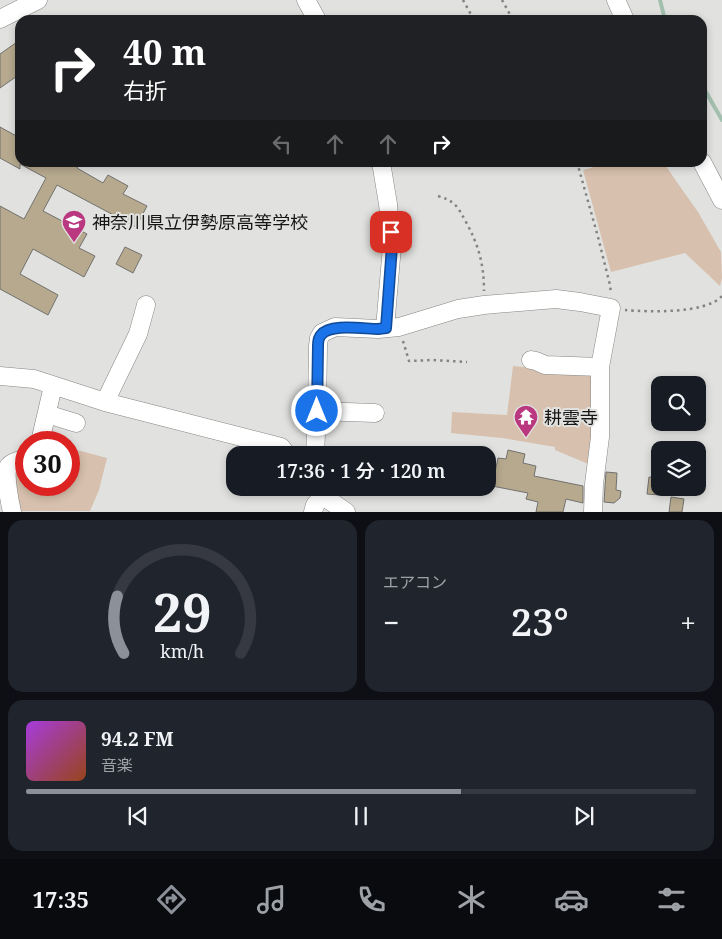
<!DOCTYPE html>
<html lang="ja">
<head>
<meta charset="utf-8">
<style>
	:root { --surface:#171b24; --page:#20242c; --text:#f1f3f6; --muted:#9ea1a6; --line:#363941; --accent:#8c9099 }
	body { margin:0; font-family:"Noto Serif","Noto Sans JP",serif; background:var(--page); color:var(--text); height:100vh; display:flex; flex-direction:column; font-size:19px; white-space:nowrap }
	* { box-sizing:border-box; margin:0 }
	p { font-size:16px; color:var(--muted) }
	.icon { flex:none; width:28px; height:28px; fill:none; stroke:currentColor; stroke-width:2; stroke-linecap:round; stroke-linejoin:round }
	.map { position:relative; height:512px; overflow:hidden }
	.details { display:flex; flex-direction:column; gap:8px; padding:8px; background:#0d0f14; flex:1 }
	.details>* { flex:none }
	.top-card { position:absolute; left:15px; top:15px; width:692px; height:152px; border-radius:15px; box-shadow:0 2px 8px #0003; background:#202124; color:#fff; overflow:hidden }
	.tools { position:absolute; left:651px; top:376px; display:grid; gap:10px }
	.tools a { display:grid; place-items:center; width:55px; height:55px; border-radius:10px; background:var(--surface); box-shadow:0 2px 8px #0003; font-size:25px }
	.speed { position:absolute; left:15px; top:431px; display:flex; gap:10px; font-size:25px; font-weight:700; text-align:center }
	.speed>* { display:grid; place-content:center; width:65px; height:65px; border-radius:50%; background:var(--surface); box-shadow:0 2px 8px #0003; line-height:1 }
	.speed .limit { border:8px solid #d22; background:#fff; color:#111 }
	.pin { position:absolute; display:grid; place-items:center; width:42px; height:42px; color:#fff; margin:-21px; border-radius:10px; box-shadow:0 2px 8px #0006 }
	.me { position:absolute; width:55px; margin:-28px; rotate:0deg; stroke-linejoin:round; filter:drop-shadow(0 0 4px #0008) }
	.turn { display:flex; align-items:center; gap:18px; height:105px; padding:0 25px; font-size:22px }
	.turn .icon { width:65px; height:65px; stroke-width:2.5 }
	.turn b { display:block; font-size:35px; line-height:42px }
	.lanes { display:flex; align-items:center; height:48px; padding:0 25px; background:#0003; justify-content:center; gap:25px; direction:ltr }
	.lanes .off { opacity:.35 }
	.big { font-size:38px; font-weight:600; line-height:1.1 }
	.details .widget { flex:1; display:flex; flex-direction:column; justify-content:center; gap:8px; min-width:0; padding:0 18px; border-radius:15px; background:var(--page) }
	.details .dial { align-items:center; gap:0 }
	.dial svg { height:130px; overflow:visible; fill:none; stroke:var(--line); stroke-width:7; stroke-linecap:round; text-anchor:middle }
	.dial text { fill:var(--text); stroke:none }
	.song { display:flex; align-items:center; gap:15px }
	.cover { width:60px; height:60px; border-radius:8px; background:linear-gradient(135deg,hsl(280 70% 55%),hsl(20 70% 35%)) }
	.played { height:5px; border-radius:2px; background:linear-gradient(90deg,var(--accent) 65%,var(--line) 65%) }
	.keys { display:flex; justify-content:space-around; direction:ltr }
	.heat { display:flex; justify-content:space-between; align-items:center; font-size:28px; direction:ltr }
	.details .tiles { flex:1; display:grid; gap:8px; grid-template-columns:1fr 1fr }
	.widget:last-child { grid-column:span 2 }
	.trip { position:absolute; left:226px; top:446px; width:270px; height:50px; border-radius:15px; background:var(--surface); box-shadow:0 2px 8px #0003; font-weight:600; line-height:50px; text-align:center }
	.menu { display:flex; height:80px; justify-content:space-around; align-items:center; background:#090b0e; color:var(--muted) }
	.menu .icon { width:35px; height:35px }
	.menu .current { color:var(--accent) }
	.menu b { font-size:22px; color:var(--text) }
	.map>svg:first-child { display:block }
	.green { fill:#d7c0ad }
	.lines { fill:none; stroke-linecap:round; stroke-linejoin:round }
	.stream { stroke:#a3c0ae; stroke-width:4 }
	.building { fill:#b6a98e; stroke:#72716f }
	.minor-casing { stroke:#858683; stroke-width:19 }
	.path { stroke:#838482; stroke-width:2.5; stroke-dasharray:2.5 4; stroke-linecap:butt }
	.minor { stroke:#fff; stroke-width:18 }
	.route-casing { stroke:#114b97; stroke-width:12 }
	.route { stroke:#1a73e8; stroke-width:9 }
	.labels { text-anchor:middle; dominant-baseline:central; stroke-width:4; stroke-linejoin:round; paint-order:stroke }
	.poi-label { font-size:18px; fill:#161615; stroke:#e1e2df; text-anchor:start }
</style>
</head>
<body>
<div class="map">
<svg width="722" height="512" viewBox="0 0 722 512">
	<rect width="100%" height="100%" fill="#e1e2df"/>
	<path class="green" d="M612,162l52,1 10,15 24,34 23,40 1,26 -2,8 -35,-33 -74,19 -28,-102z
		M513,366l76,8 6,2 -2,90 -38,-16v-3l-53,-9 -51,-5 1,-21 55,3z
		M69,449l12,2 26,7 -8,32 -9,21h-71l-6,-18 2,-25 11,-4v21h43z"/>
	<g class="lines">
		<path class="stream" d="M660,0l5,20
			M702,85l20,35"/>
	</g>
	<path class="building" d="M20,40v34l-20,14v-34z
		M0,127l20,11v24h60l-3,6 26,15 5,-8 20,11 -5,8 24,12 -11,21 -79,-42 -14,26 44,23 -8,14 16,8 -11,21 -51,-28 -13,25 38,21 -10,20 -48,-26v-83l24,13 22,-41 -26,-14v5l-20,-11z
		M125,247l17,8 -9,18 -17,-9z
		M508,450l17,4 -2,9 13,3 -2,10 49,10v17l-17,-4 -3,13h-27l2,-10 -12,-3 2,-6 -36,-7 6,-28 8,1z
		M606,472l11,1 -1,17 5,1 -1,7 -6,5 -10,-1z
		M649,477l11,1v17l-13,-1z
		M671,497l13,2 -2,13h-13z"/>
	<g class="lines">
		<defs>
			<path id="minor" d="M306,0l11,20
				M616,0l9,20
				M0,19l38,-19
				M381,162l7,42 4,42 -7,82
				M702,162l20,38
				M531,360l5,1 9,4 55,2
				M0,376l34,3 71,23 176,45 6,8
				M105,402l33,-68 8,-29
				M317,411l58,2
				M47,414l29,9
				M40,442l13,-56
				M315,455l2,-44 1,-65 1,-8 3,-5 13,-6 43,2 21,-2 59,-18 26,-4 72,-6 24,3 31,6 -11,59v70l-6,47 -1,28
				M320,488l3,8 23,16
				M12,512c-2,-9 -8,-39 -4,-45 3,-5 13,-7 18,-9
				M313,512l2,-7 8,-9"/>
		</defs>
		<use href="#minor" class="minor-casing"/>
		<path class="path" d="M463,0l11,20
			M502,0l11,20
			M577,162l21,75 12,48 1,9
			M438,196c6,2 10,3 15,7 6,5 9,12 13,19 13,24 18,43 18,69
			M625,310c23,2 81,4 97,-14
			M403,341l6,20 23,-1 35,2"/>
		<use href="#minor" class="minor"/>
	</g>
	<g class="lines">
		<defs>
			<path id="route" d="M317,411l1,-65c0,-4 0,-8 3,-11 9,-12 43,-6 57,-6l8,-1 6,-82 -1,-14"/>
		</defs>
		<use href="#route" class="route-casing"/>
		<use href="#route" class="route"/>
	</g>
	<defs>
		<symbol id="school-pin" viewBox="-11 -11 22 30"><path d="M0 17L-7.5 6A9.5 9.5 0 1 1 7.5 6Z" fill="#ba3880" stroke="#e1e2df"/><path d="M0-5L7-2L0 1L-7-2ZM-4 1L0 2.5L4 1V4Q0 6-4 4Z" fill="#fff"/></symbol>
		<symbol id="temple-pin" viewBox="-11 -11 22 30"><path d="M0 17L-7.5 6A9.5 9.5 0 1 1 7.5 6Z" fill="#ba3880" stroke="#e1e2df"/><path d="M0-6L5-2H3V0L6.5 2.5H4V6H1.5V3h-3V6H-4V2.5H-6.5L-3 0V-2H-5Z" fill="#fff"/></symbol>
	</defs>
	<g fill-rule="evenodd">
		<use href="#school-pin" x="60" y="208" width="28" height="38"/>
		<use href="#temple-pin" x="512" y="403" width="28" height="38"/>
	</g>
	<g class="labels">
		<g class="poi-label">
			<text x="92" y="222">神奈川県立伊勢原高等学校</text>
			<text x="544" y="417">耕雲寺</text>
		</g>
	</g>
</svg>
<div class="tools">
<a><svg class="icon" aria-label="search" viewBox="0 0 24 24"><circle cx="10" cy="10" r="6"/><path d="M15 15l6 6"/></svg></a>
<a><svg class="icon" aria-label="layers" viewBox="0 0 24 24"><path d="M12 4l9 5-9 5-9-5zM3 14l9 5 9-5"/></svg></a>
</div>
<div class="speed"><div class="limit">30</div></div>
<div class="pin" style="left:391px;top:232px;background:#d93025"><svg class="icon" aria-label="arrive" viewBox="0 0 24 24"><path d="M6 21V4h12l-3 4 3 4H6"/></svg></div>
<svg class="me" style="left:317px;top:411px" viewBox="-20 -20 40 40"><circle r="17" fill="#1a73e8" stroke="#fff" stroke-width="3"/><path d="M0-11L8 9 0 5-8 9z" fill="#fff"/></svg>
<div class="trip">17:36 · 1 分 · 120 m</div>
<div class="top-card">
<div class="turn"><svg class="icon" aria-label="right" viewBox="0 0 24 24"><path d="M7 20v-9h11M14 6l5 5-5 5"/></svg><div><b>40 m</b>右折</div></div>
<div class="lanes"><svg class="icon off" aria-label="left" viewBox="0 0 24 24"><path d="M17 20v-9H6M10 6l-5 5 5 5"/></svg><svg class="icon off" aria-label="ahead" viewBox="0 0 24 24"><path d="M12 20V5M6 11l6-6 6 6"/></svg><svg class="icon off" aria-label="ahead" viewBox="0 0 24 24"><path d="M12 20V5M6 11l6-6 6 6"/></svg><svg class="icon" aria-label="right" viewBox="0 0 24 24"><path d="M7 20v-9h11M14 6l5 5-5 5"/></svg></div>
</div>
</div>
<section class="details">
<div class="tiles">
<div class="widget dial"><svg viewBox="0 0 100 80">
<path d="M14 69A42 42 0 1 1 86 69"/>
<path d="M14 69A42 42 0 0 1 10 34" stroke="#8c9099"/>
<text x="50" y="56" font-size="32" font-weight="700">29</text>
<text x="50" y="72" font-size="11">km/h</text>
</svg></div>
<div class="widget"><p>エアコン</p>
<div class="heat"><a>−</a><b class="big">23°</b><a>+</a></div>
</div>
<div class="widget">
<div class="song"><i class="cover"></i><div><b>94.2 FM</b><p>音楽</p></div></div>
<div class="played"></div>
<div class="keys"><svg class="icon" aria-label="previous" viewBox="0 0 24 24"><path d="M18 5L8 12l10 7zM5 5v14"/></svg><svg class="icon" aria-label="pause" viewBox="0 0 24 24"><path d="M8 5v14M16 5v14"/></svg><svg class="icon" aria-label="next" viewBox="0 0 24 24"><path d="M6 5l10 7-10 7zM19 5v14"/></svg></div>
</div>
</div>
</section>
<nav class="menu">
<b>17:35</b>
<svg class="icon current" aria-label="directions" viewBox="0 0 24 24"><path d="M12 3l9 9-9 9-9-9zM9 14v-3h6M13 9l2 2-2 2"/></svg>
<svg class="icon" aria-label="music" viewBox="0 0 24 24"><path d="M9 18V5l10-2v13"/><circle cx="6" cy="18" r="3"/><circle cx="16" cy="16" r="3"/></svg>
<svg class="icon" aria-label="phone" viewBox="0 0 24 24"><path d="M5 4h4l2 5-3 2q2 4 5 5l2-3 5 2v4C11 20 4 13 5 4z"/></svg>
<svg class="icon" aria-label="climate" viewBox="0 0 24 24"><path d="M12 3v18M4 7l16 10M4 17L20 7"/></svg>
<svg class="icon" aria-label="car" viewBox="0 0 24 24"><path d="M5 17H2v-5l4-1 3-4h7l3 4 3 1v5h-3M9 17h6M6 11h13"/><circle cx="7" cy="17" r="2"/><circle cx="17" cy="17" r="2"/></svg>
<svg class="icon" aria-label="filters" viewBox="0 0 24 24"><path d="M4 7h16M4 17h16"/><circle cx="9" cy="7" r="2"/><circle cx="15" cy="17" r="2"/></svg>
</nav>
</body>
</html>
